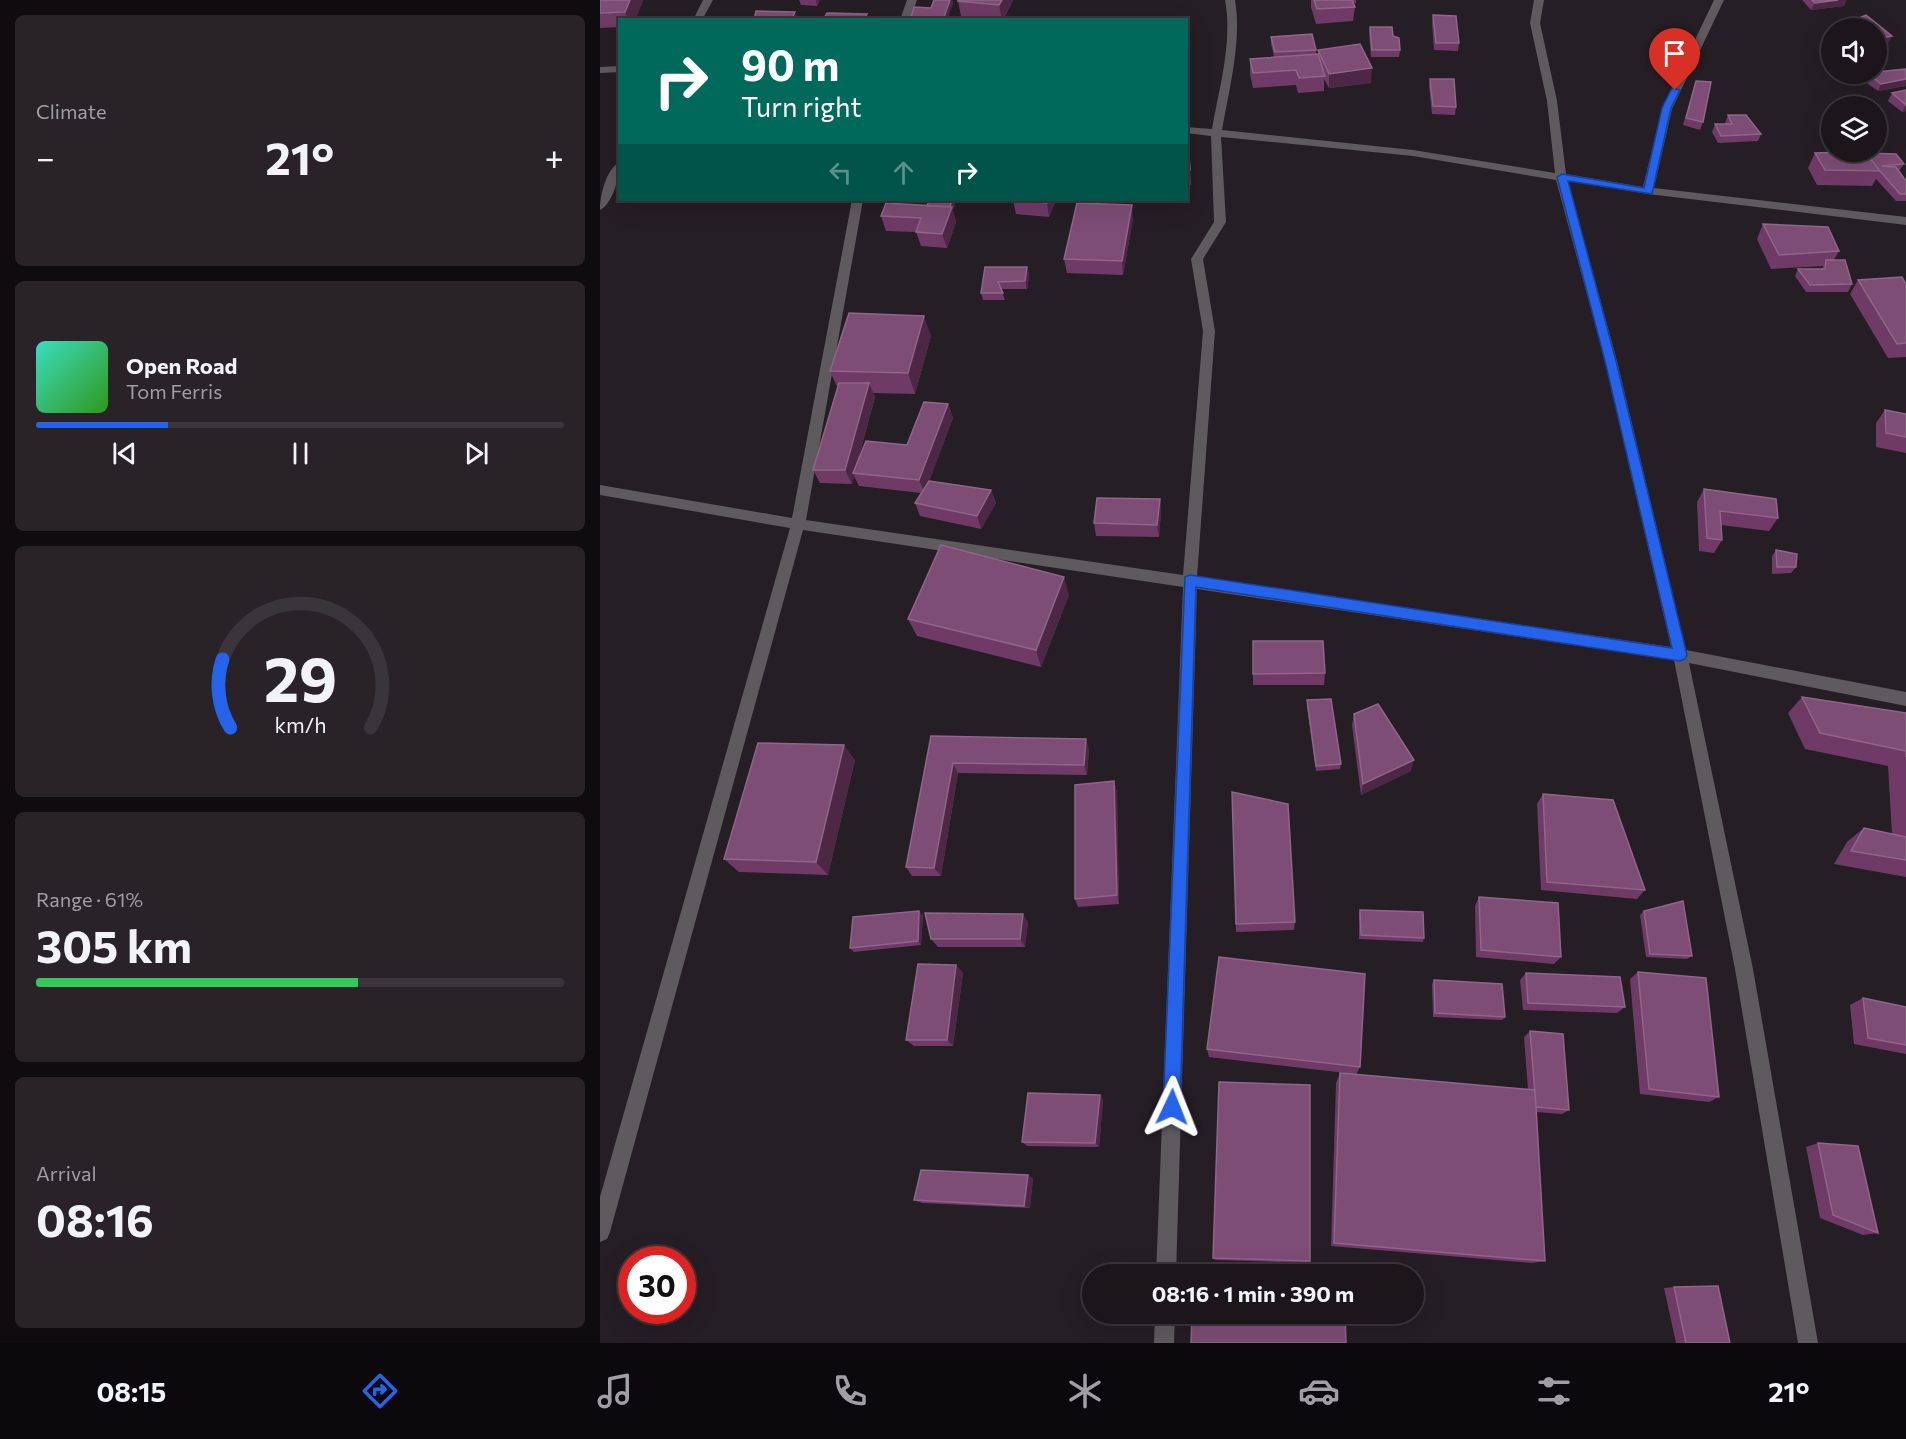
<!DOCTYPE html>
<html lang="en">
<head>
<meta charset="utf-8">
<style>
	:root { --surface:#1c161b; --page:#292328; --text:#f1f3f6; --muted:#a09fa3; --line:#3a353a; --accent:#2563eb }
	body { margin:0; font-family:Commissioner,sans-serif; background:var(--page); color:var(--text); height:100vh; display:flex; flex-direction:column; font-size:22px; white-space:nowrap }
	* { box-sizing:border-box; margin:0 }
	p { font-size:20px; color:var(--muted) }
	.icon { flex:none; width:33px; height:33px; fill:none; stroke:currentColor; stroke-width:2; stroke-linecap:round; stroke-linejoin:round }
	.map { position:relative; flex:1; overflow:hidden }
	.details { display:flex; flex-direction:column; gap:15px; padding:15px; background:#0f0c0f; width:600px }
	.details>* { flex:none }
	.guide { position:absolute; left:18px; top:18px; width:570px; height:183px; border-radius:0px; box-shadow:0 6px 24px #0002,0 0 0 2px var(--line); background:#00695c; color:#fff; overflow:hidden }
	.controls { position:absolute; left:1221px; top:18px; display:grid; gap:12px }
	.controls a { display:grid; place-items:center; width:66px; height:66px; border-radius:50%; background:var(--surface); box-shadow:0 6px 24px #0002,0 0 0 2px var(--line); font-size:30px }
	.speed { position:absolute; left:18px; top:1246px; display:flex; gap:12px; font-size:30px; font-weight:700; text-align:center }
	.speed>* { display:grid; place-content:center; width:78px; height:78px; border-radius:50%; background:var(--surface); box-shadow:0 6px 24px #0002,0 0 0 2px var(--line); line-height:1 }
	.speed .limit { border:9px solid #d22; background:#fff; color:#111 }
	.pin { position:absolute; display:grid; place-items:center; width:51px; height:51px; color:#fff; margin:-62px -26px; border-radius:50% 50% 50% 0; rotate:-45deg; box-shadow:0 0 6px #0007 }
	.pin .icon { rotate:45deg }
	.me { position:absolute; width:66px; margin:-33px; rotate:2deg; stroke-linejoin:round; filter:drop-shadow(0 0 4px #0008) }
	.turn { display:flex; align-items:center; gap:21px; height:126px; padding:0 24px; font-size:27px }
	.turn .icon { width:78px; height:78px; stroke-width:2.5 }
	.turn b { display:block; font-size:42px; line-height:51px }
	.lanes { display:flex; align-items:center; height:57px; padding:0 24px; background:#0003; justify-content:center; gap:30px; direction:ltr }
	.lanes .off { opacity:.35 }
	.big { font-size:45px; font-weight:700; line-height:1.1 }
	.details .widget { flex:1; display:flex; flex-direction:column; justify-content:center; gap:9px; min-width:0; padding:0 21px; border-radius:9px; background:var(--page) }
	.details .dial { align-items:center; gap:0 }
	.dial svg { height:156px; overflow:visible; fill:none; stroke:var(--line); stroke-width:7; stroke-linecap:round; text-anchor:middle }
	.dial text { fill:var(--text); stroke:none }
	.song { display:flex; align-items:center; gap:18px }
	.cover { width:72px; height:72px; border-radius:9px; background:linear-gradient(135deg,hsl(170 70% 55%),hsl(110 70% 35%)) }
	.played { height:6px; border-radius:3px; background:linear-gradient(90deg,var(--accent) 25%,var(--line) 25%) }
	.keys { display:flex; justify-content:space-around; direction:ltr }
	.heat { display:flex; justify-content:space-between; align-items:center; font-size:33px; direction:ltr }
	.charge { height:9px; border-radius:4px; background:linear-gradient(90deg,#34c759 61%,var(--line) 0) }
	.trip { position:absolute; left:482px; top:1264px; width:342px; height:60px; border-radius:30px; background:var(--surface); box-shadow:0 6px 24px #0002,0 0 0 2px var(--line); font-weight:700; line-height:60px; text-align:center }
	.dock { display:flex; height:96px; justify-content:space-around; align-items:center; background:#0b090b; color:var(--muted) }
	.dock .icon { width:42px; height:42px }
	.dock .current { color:var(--accent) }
	.dock b { font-size:27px; color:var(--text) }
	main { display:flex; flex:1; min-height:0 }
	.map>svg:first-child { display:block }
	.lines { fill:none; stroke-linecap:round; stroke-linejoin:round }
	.street { fill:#5e5a5d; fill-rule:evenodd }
	.wall { fill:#703a67 }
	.shaded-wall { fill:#4c2746 }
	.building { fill:#7d4d75; stroke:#8f6588; stroke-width:1.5 }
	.route { fill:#2563eb; stroke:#184099; stroke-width:1.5 }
</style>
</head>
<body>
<main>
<section class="details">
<div class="widget"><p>Climate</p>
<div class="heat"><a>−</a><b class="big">21°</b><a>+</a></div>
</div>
<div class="widget">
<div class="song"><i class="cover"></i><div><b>Open Road</b><p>Tom Ferris</p></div></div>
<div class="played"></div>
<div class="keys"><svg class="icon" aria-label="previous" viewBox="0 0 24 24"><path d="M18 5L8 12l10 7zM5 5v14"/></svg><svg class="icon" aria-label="pause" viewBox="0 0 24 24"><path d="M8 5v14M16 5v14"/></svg><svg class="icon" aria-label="next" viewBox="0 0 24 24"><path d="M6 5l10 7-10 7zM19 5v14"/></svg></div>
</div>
<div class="widget dial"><svg viewBox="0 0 100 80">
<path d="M14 69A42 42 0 1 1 86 69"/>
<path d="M14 69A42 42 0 0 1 10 34" stroke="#2563eb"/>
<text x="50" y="56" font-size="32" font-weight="700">29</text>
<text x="50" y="72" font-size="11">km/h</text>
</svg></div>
<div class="widget"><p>Range · 61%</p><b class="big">305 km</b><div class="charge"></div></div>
<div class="widget"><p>Arrival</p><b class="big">08:16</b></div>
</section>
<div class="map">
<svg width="1306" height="1343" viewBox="0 0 1306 1343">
	<rect width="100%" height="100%" fill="#251e24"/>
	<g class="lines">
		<path class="street" d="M103,0h10l-11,20h-9z
			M307,0h10l-7,20h-10z
			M625,0h10c7,42 -6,89 -13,130l191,20 142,23 -8,-72 -17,-78 4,-23h10l-4,23 17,78 9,73 77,13 19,-78 52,-109h10l-52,109 -18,79 252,29v8l-258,-31 -80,-13 49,180 69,289 220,42v14l-217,-43 64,306 65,374h-20l-63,-374 -61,-309 -477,-71 -21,686h-20l27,-688 -380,-57 -193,702 -3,7 -7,3v-45l190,-669 -190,-33v-10l192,33 60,-318h11l-57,320 377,55 20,-244 -12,-72 23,-37 -3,-86 -25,-3v-6l26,2c7,-41 21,-87 13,-129zM621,137l192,19 143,24 49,181 66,286 -474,-70 18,-246 -12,-72 23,-37z
			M20,66v6l-20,1v-6z
			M20,162c0,13 -7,42 -20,48 0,-15 6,-41 20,-48z
			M555,1314h20l-1,29h-20z"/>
	</g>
	<path class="wall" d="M0,0h43l-8,20h-15v7l-20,1z
		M199,0h21l-3,6 -16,-1z
		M334,0h18l1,3 -6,17h-35l-1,-3 20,-9z
		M413,0l-10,20 -42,-4 -3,-15z
		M711,0h45v3h-3l2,4 -2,14 -37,3 -5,-17z
		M1202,0h44l-2,6 -33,4z
		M833,15l26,28 -1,8 -24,-1 -2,-27z
		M1266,15l26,21 -4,7 -12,3v-18h-25l-1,-1 4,-7z
		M770,27l23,9 7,14 -1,7h-28l-2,-23z
		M671,37l45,13v4h2v-4l53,33 -42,5 -5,-9v12l-26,2 -2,-8 -43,3 -3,-14v-15l24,-2 -3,-13z
		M1306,69v17l-28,5 -14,-10 3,-7z
		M830,79l26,28 -1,8 -23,-1 -3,-28z
		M1096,81l7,41 -3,8 -17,-5z
		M1306,90v21l-4,1 -14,-11 4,-8z
		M1128,115l33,19 -3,7 -40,2 -6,-11 3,-8h11l-1,-1z
		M586,142h2l3,43h-5z
		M1215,153h51l38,11 -5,7 7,10v20h-10l-20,-22 -4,7 -55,-1 -9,-17z
		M413,200h43l-7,17 -33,-3z
		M353,211l3,11 -9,26 -26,-2 -5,-14 -30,-1 -5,-15z
		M533,219l-10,56 -56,-2 -3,-14z
		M1163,224l76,27 -5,9 18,24 -4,8h-42l-11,-16 3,-7h24l1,-3 -52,3 -14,-30z
		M385,267h42l2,8 -2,14h-26l4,11h-22l-2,-7z
		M1258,280l48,4v73l-18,1 -38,-64z
		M331,336l-16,58 -42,-1 2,4 -17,63 49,-15 41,-41 5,14 -24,63 62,9 5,13 -15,26 -61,-13 -5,-13 6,-10 -62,-7 -5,-10 -2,8 -32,-1 -7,-13 25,-81 -8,-18z
		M1285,410l21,4v39l-30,-6v-24z
		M1104,489l74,29 -9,13 -48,-6 1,15 -8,13 -15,-2 -2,-49z
		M560,499l1,14 -2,24 -63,-1 -2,-13z
		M1176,550l20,17 -5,6 -19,1v-18z
		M469,595l-28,72 -124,-31 -9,-17z
		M653,641l72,32 -1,12h-71z
		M1202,697l104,16v164l-72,-13 13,-22 17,-14 28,6 -4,-68 -83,-17 -17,-36z
		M707,700l34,64 -1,5 -24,2 -9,-65z
		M754,714l57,57 -50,24 -9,-70z
		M331,736l158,13 -2,26 -129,-2 -17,103h-29l-6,-9z
		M255,760l-27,115 -89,-3 -15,-13z
		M514,781l3,11 2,112 -41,3 -3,-8z
		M632,792l63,130 -1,8 -58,2z
		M943,794l102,96 -8,9 -96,-9 -4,-86z
		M879,897l82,60 -7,7 -78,-7 -1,-51z
		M760,910l64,28 -1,4 -64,-3v-25z
		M1044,911l48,45 -5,3 -41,-2 -6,-42z
		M323,915l-2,30 -67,7 -4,-4z
		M428,922l-3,25h-87l-7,-8z
		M356,965l7,8 -10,73h-39l-8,-6z
		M1038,972l81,125 -10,5 -69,-8 -10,-115z
		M926,973l99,34 -8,6 -94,-3 -3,-30z
		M834,980l71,37 -3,3 -69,-3 -1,-33z
		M1263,998l43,9v47l-52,-10 -4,-39z
		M930,1031l39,79 -7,4 -26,-2 9,149 -13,2 -201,-17 5,-163 4,-10 14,1 -145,-17 -2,-8 153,18 -4,8 172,14 -4,-52z
		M500,1095l3,5 -4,47 -72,-1 -5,-4z
		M1218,1143l60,90 -15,2 -43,-17 -14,-71z
		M433,1178l-3,30 -108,-5 -8,-3z
		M613,1258l97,3 -1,2 -94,-3z
		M1074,1287l56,56h-54l-12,-55z"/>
	<path class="shaded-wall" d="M30,0h13l-8,20h-7l-3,-8z
		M216,0h4l-3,6z
		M350,0h2l1,3 -6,17h-3v-3z
		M402,0h11l-11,20 -3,-15z
		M1238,0h8l-2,6 -33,4 4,-7z
		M195,12l2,8h-6z
		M1292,36l-4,7 -12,3v-7z
		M772,68l-1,15 -42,5v-14z
		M1306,79v7l-28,5 3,-7z
		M1306,105v6l-4,1z
		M353,200h4l-4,11 3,11 -9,26 -5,-14z
		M448,200h8l-7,17 -2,-14z
		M532,205l1,14 -10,56 -1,-14z
		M427,267l2,8 -2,14 -2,-8z
		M324,316l7,20 -16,58 -7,-21z
		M269,383l6,14 -21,76h-1l1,3 -2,8 -7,-14z
		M348,404l5,14 -28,75 -6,-13z
		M391,490l5,13 -15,26 -4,-13z
		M560,499l1,14 -2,24 -2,-12z
		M464,577l5,18 -28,72 -5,-17z
		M486,739l3,10 -2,26 -3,-10z
		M244,745l11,15 -27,115 -12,-13z
		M814,760l-3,11 -50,24 2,-11z
		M353,763l5,10 -17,103 -7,-8z
		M514,781l3,11 2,112 -2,-9z
		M319,911l4,4 -2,30 -3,-4z
		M423,914l5,8 -3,25 -5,-8z
		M356,965l7,8 -10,73 -6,-6z
		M500,1095l3,5 -4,47 -4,-4z
		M428,1175l5,3 -3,30 -6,-2z"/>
	<path class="building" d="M0,0h30l-5,12 -25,1z
		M334,0h16l-6,17h-33l3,-10 17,1z
		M358,0h44l-3,5 -41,-4z
		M714,0h38l3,7 -38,2z
		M1212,0h26l-23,3z
		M156,11l39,1 -4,8h-37z
		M227,13l40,1 -3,6h-41z
		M833,15l23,1 3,27h-23z
		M1266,15l26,21 -16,3v-11h-14l-8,-8z
		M770,27h22l1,9 6,2 1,12h-28z
		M712,34l4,16 -41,2 -4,-15z
		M760,44l12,24 -43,6 -11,-24z
		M718,54l7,22 -26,2 -3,-8 -43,3 -3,-14z
		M1306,69v10l-25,5 -13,-10h8v-2z
		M830,79h24l2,28 -23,-1z
		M1096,81l15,1 -8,40 -17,-4z
		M1306,90v15l-14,-12z
		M1128,115h18l15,19 -40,2 -6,-12h17z
		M586,142h2l2,28h-4z
		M1246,152h19l15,19 -55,-1 -10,-17z
		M1266,153l30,1 8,10 -22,2 14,1 10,14v13h-6l-20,-23z
		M329,200h23l-2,7 -23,-1z
		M414,200h34l-1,3z
		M286,203l66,4 -10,27 -26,-2 5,-14 -40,-2z
		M477,203l55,2 -10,56 -58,-2z
		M1163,224l65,3 11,24 -60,4z
		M1226,260h19l7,24 -42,1 -12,-16h27z
		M385,267h42l-2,14 -27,1 5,11h-22z
		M1302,277l4,7v59l-9,1 -39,-64z
		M249,313l75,3 -16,57 -78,-2z
		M239,383h30l-24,87h-32z
		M324,402l24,2 -29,76 -66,-7 13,-32 41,4z
		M1285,410l21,4v23l-20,-4z
		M329,481l62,9 -14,26 -62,-13z
		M1104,489l72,10 2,19 -58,-7 2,29 -15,-2z
		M497,498l63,1 -3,26 -63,-2z
		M341,545l123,32 -28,73 -128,-31z
		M1176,550l21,4 -1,13h-19z
		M653,641h70l2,32 -72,1z
		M1202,697l104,16v44v-6l-86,-18z
		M731,699l10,65 -25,2 -9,-66z
		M778,704l36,56 -51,24 -9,-70z
		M331,736l155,3 -2,26 -131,-2 -19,105 -28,-1z
		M158,743l86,2 -28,117 -92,-3z
		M514,781l3,114 -42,4v-114z
		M632,792l56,12 7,118 -59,2z
		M943,794l70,6 32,90 -98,-8z
		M1264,828l42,9v23l-55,-9z
		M879,897l79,6 3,54 -80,-7z
		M1083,901l9,55 -42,-2 -6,-43z
		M760,910l63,2 1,26 -63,-3z
		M319,911l-1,30 -68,7 3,-31z
		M325,913l98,1 -3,25h-89z
		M619,957l146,17 -5,93 -153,-18z
		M318,964l38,1 -9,75h-41z
		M1038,972l68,6 13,119 -70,-8z
		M926,973l94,4 5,30 -97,-4z
		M834,980l68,4 3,33 -70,-4z
		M1263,998l43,9v38l-38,-7z
		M930,1031l33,3 6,76 -33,-3z
		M740,1073l195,17 10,171 -211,-18z
		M619,1082l91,3v176l-97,-3z
		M428,1093l72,2 -5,48 -73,-1z
		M1218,1143l40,3 20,87 -45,-18z
		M321,1170l107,5 -4,31 -110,-6z
		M1118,1286l12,57h-44l-12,-56z
		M592,1314h153l1,29h-155z"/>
	<path class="route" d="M1072,88l8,2 -9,18 -19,86 -84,-13 48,180 71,294 -2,4 -5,2 -484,-74 -16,520 -2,6 -6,3 -6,-3 -3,-6 22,-530 5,-2 482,73 -67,-287 -48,-184 5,-3 82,14 18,-80z"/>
</svg>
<div class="controls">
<a><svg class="icon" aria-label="sound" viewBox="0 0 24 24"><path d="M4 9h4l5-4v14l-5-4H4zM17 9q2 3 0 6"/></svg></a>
<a><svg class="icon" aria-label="layers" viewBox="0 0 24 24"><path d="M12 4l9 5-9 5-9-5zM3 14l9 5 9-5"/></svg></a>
</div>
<div class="speed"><div class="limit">30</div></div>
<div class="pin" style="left:1075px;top:90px;background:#d93025"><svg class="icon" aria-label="arrive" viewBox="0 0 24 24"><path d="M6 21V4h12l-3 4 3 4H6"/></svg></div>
<svg class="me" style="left:572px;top:1107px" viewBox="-20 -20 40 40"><path d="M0-17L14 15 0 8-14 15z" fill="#2563eb" stroke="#fff" stroke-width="4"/></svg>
<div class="trip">08:16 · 1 min · 390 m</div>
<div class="guide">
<div class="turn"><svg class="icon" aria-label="right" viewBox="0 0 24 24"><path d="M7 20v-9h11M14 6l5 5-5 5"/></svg><div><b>90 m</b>Turn right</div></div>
<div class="lanes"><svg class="icon off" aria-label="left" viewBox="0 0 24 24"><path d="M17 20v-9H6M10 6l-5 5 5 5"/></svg><svg class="icon off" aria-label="ahead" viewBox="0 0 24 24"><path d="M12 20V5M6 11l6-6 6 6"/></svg><svg class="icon" aria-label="right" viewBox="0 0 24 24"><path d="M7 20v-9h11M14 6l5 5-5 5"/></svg></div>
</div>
</div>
</main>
<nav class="dock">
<b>08:15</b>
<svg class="icon current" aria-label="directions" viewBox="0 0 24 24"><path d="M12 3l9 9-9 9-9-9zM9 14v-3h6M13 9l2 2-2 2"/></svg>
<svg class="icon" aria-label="music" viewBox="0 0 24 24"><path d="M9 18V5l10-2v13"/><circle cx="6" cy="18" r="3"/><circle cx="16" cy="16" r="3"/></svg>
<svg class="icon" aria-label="phone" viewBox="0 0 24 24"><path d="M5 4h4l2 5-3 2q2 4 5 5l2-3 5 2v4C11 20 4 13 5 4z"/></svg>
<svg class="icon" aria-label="climate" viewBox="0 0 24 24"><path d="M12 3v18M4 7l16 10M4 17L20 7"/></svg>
<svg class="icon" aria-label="car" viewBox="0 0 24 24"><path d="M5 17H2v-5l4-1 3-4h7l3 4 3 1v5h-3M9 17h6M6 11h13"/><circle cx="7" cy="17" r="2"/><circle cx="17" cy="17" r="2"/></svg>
<svg class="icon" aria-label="filters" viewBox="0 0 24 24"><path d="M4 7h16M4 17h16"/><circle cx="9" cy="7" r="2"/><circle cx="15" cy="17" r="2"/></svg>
<b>21°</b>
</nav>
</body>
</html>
